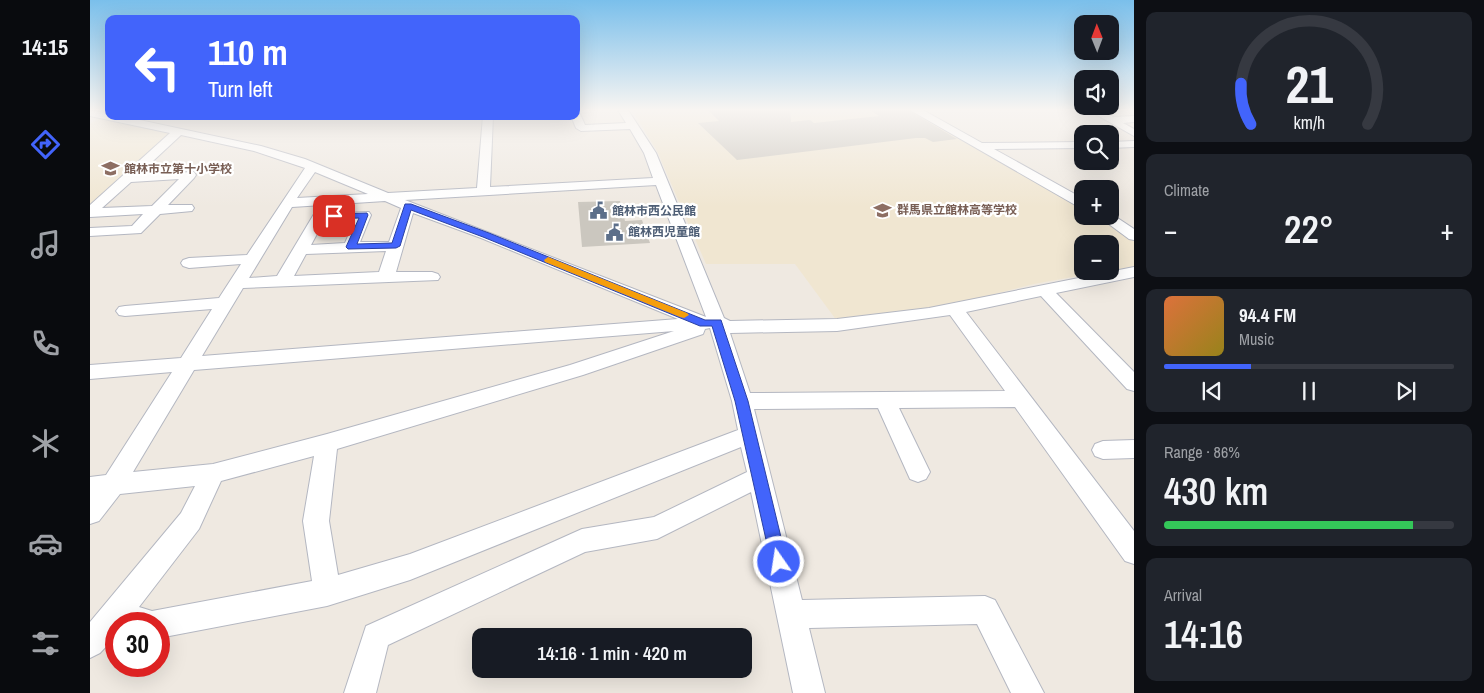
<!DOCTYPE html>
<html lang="en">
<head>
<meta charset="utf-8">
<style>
	:root { --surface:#171b24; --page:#20242c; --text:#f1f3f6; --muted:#9ea1a6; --line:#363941; --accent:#4264fb }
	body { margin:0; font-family:"Archivo Narrow","Noto Sans JP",sans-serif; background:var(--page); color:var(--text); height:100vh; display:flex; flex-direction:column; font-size:19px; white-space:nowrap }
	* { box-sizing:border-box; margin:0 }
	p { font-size:16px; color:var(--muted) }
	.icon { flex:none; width:28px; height:28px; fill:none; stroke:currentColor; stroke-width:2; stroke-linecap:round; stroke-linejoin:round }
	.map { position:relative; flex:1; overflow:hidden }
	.panel { display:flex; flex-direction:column; gap:12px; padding:12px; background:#0d0f14; width:350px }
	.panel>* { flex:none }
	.hud { position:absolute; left:15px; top:15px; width:475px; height:105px; border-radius:10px; box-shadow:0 5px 20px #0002; background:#4264fb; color:#fff; overflow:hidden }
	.needle { width:32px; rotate:359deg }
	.controls { position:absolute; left:984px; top:15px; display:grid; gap:10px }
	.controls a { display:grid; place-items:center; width:45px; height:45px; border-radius:10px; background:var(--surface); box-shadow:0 5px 20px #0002; font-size:25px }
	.speed { position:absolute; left:15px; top:612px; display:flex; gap:10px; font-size:25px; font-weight:700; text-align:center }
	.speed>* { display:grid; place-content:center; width:65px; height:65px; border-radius:50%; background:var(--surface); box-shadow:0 5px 20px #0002; line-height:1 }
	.speed .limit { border:8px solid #d22; background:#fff; color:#111 }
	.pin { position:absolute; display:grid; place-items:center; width:42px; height:42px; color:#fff; margin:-21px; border-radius:10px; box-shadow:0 2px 8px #0006 }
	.me { position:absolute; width:55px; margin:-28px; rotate:347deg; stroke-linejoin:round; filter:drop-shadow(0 0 4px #0008) }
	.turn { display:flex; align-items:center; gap:18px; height:105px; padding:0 20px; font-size:22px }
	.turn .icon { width:65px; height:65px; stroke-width:2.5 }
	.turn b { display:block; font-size:35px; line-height:42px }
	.big { font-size:38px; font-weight:600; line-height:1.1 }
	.panel .tile { flex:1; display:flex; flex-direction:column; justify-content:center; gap:8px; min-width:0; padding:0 18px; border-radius:10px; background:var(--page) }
	.panel .dial { align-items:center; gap:0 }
	.dial svg { height:130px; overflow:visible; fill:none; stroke:var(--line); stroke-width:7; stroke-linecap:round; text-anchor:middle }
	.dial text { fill:var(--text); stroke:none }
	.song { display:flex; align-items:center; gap:15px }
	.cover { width:60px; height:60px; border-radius:8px; background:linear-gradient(135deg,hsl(20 70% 55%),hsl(50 70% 35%)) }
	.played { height:5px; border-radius:2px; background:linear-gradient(90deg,var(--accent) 30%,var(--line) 30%) }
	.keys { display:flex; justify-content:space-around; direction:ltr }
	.heat { display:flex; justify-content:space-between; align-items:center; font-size:28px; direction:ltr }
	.charge { height:8px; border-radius:4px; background:linear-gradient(90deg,#34c759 86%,var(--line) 0) }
	.trip { position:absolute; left:382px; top:628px; width:280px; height:50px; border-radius:10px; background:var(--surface); box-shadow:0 5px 20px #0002; font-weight:600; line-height:50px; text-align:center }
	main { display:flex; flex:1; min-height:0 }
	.tab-bar { display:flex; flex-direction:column; width:90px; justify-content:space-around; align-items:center; background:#090b0e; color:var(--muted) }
	.tab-bar .icon { width:35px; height:35px }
	.tab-bar .on { color:var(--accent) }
	.tab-bar b { font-size:22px; color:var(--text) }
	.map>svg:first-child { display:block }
	.education { fill:#f0e6d1 }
	.building { fill:#cbc7bf }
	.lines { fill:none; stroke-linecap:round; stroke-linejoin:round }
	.street-casing { stroke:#b4b7c1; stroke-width:2 }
	.street { fill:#fff; fill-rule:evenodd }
	.route { fill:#4264fb; stroke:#2b41a3 }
	.slow { fill:#f59e0b }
	.labels { text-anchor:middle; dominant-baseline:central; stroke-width:4.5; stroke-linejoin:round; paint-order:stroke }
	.far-education-label { font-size:12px; font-weight:bold; fill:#785e54; stroke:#fff; text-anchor:start }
	.far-service-label { font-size:12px; font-weight:bold; fill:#4e5e75; stroke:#fff; text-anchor:start }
</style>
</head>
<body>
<main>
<nav class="tab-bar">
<b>14:15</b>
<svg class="icon on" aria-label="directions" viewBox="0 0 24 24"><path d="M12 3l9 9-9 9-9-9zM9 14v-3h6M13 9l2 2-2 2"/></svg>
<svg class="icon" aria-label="music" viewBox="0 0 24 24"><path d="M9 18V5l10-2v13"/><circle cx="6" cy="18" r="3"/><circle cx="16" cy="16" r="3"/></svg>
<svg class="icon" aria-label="phone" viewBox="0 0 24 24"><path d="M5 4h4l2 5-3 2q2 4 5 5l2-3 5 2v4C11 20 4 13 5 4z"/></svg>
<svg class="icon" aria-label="climate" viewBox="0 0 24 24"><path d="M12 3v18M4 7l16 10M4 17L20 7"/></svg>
<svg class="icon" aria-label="car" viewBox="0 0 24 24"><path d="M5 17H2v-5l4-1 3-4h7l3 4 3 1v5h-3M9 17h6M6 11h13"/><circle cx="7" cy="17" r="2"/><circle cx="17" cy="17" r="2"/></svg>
<svg class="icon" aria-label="filters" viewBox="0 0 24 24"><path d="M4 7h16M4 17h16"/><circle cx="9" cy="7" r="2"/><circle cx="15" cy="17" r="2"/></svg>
</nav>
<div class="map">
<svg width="1044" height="693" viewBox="0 0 1044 693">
	<rect width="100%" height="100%" fill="#efe9e1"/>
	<path class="education" d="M542,110h280l170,95v11h21l31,23v27l-24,5v-27h-28v27h24l-72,13 -86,22 -111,15 -42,-57h-89l-49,-113z
		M10,118l72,16 -82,70v-80z"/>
	<path class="building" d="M618,110h82l1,12 19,-2 4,3 65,-7 -9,-6h38l49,29 -24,3 -8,-4h-9l-179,22 -39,-37 21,-2z
		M530,201l5,20 17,-1 8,23 -68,4 -4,-45z"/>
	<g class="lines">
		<defs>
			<path id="street" d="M0,110l19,4v2h12l140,30 44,13 83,34 89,-5 6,-72h10l-3,71 163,-9 -9,-25 -14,-24 -49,2 -5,-3 -5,-12h5v-3l4,1 5,11 41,-2 -8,-13h10l28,43 68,165 6,3 107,-2 92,-11 205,-41v10l-78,16 78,79v19l-7,-2 -86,-93 -75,16 168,219v33l-9,-3 -110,-154 -116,1 31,64 -4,7 -8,3 -8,-3 -32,-71 -124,1 48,191 183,-4 10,4 49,93h-33l-34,-69 -168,4 16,65h-32l-42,-201 -94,47 -72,13 -197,93 -12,48h-32l22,-67 207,-93 9,-4 72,-12 93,-45 -6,-25 -331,133 -83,26 -168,32v-14h-43v12l-16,17 -10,5v-36l91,-109 14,-27 -75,8 -21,27 -9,3v-47l16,-2 66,-103 -82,7v-14l91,-7 31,-49 -87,7 -6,-1 -3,-4 3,-4 6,-1 94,-8 22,-34 -52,4 -6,-2 -2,-3 2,-3 6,-2 58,-3 58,-87 -51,-17 -73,-16 -42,39 55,-2 2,3 -2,3 -26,27h24l2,3 -2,3 -32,3 -19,19 -51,3v-8l42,-2 11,-12 -53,3v-12l80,-72 -80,-17zM225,172l53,22 -71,4zM89,179l-27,27 -50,2 29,-26zM566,185l50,132 -301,-117zM295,201l16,7 -12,34h-29l11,-27 -2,-3 -55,2 -37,62 -28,2 43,-71zM323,213l68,25 197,81 -476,37 41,-68 195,-8 2,-3 -2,-3 -6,-2h-36zM265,220l-10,23 -34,2 13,-24zM296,251l-7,21 -85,4 12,-22zM860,315l55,76 -255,2 -20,-60 107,-2zM620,328l22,73 6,29 -328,124 -72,21 -9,-54 8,-72 246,-74 120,-41 2,-5zM584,331l-104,34 -243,69 -114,30 -80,8 61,-102zM224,456l-11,65 9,60 -160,30 -13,-4 60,-78 22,-48z
				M820,110h13l59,33 100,-1v6l-88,1 88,49v9l-5,-1z
				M998,110h13l12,7 21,-1v6l-11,1 11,6v7z
				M1044,141v6l-24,1v-6z
				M1020,213l24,16v11l-5,-1 -31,-23h12z
				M1044,440v18l-31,1 -8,-3 -3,-6 3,-6 8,-3z"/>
		</defs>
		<use href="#street" class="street-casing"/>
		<use href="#street" class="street"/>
	</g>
	<linearGradient id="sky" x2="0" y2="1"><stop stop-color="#7abfeb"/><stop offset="0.53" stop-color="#f8f5f2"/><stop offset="1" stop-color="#f8f5f2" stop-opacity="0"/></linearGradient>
	<rect width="1044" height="207" fill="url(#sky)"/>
	<path class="route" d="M315,204h6l78,29 216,87h16l27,81 39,161 -2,6 -6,2 -5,-2 -3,-6 -36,-161 -23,-75h-12l-217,-89 -72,-27 -11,36 -4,2 -48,1 -2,-2 13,-29 -25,1 -5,-3 5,-2 33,-1 1,2 -11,29 35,-1z"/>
	<path class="slow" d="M458,257l139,56 2,2 -5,3 -4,-1 -135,-55 -1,-2z"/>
	<defs>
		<symbol id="school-bare" viewBox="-9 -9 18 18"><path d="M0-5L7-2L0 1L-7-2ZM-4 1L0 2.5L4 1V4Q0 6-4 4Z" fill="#8d6e63" stroke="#fff" stroke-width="2.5" paint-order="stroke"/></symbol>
		<symbol id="civic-bare" viewBox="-9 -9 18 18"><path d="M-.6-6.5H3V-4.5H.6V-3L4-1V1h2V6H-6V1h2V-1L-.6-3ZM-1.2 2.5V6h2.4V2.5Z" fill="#5c6f8a" stroke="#fff" stroke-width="2.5" paint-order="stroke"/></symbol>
	</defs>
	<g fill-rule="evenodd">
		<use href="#school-bare" x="8" y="156" width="25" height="25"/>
		<use href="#school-bare" x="780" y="198" width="25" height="25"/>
		<use href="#civic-bare" x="496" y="198" width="25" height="25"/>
		<use href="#civic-bare" x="512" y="220" width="25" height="25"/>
	</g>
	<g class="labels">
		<g class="far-education-label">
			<text x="34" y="169">館林市立第十小学校</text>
			<text x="807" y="210">群馬県立館林高等学校</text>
		</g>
		<g class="far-service-label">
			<text x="522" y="211">館林市西公民館</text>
			<text x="538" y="232">館林西児童館</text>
		</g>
	</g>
</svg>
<div class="controls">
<a><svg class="needle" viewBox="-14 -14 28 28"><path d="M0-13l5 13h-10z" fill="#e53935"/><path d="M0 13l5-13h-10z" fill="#9ea1a6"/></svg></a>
<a><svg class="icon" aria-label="sound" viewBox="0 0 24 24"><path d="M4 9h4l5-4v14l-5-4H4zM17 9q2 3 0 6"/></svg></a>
<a><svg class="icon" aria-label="search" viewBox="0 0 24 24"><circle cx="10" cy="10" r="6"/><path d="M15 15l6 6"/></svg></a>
<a>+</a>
<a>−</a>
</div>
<div class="speed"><div class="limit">30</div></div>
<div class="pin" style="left:244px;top:216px;background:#d93025"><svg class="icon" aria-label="arrive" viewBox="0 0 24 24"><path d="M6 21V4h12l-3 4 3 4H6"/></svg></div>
<svg class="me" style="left:689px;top:562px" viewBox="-20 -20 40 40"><circle r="17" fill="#4264fb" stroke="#fff" stroke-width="3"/><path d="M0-11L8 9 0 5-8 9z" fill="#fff"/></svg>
<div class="trip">14:16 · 1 min · 420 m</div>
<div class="hud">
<div class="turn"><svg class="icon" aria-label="left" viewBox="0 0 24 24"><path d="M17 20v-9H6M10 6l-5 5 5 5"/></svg><div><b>110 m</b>Turn left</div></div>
</div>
</div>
<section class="panel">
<div class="tile dial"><svg viewBox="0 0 100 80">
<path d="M14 69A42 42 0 1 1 86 69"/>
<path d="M14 69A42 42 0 0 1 8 44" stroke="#4264fb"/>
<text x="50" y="56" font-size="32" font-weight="700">21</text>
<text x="50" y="72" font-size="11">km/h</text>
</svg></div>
<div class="tile"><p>Climate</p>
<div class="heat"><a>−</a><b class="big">22°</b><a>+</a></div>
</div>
<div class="tile">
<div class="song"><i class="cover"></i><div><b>94.4 FM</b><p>Music</p></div></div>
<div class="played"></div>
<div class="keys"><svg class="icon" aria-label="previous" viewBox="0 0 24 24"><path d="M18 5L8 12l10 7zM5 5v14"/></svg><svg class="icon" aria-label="pause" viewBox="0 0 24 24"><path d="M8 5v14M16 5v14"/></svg><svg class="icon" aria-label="next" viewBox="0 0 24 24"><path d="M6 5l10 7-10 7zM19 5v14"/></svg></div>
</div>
<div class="tile"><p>Range · 86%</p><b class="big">430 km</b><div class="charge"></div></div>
<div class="tile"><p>Arrival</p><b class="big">14:16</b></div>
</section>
</main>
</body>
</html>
